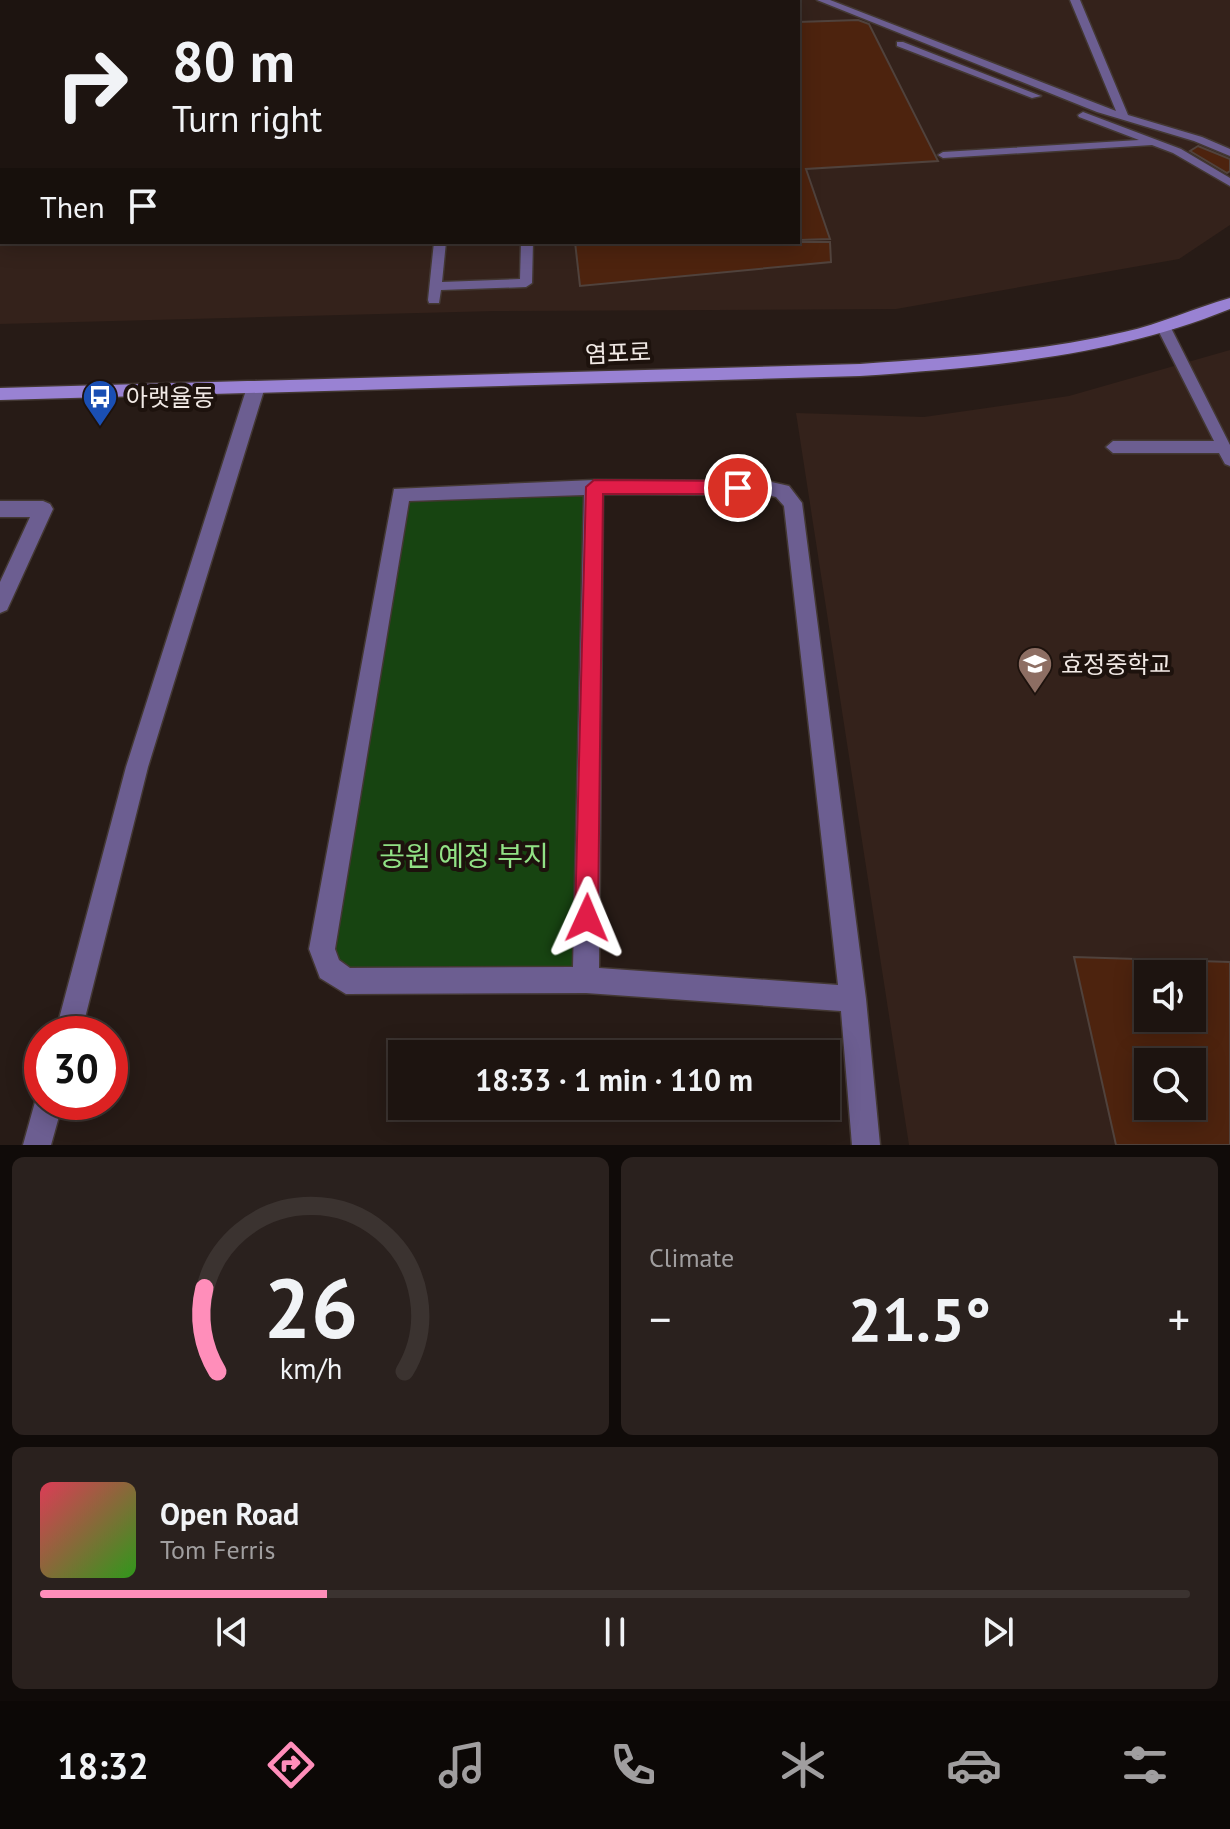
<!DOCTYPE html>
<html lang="en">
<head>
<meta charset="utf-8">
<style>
	:root { --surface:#1d1410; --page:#2a211e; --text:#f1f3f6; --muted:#a09e9f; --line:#3b3330; --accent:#ff8eba }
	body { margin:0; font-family:"PT Sans","Noto Sans KR",sans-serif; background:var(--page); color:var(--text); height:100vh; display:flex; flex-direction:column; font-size:30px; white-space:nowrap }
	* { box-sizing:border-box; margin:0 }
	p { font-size:26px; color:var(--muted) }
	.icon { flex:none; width:44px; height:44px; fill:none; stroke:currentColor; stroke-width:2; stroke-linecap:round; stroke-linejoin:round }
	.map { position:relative; height:1145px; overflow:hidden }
	.panel { display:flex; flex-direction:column; gap:12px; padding:12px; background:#100b09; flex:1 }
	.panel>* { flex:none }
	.guide { position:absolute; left:0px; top:0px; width:800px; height:244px; box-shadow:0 4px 20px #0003,0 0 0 2px var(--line); background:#1d1410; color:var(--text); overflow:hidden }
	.tools { position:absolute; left:1134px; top:960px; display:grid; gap:16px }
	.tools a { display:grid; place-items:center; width:72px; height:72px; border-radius:0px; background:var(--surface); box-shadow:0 4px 20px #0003,0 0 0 2px var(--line); font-size:40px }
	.speed { position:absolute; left:24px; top:1016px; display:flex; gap:16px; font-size:40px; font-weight:700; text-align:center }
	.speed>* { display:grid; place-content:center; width:104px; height:104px; border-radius:50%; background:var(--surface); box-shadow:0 4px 20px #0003,0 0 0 2px var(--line); line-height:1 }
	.speed .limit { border:12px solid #d22; background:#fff; color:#111 }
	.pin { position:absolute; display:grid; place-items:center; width:68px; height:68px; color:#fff; margin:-34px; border:4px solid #fff; border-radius:50%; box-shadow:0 2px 8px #0007 }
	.me { position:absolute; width:88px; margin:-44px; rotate:1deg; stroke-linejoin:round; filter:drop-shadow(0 0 6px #0008) }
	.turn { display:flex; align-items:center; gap:28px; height:168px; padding:0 40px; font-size:36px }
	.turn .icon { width:104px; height:104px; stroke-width:2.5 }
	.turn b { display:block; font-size:56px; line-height:68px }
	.then { display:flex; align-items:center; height:76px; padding:0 40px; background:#0003; gap:16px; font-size:30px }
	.big { font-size:60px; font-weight:700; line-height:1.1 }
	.panel .card { flex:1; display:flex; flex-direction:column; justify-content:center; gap:12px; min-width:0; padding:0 28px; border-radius:12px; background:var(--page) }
	.panel .dial { align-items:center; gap:0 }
	.dial svg { height:208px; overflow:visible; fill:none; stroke:var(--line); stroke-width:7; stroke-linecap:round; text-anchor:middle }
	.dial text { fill:var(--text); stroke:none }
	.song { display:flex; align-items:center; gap:24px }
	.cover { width:96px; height:96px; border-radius:12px; background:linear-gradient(135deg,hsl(350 70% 55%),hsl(110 70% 35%)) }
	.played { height:8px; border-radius:4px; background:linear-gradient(90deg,var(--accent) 25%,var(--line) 25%) }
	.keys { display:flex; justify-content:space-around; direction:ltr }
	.heat { display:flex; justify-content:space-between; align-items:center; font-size:44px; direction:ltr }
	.panel .tiles { flex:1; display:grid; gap:12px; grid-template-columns:1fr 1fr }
	.card:last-child { grid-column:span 2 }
	.trip { position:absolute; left:388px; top:1040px; width:452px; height:80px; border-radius:0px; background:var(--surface); box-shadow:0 4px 20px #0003,0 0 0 2px var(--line); font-weight:700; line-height:80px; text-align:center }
	.menu { display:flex; height:128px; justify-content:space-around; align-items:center; background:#0c0806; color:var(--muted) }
	.menu .icon { width:56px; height:56px }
	.menu .current { color:var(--accent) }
	.menu b { font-size:36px; color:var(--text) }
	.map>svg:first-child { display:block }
	.built { fill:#34221b; fill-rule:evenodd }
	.green { fill:#174411 }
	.building { fill:#4d230e; stroke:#50423c; stroke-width:2; fill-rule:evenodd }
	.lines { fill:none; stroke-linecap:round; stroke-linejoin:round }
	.lane-casing { stroke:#433833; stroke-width:3 }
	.street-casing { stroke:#433833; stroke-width:3 }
	.secondary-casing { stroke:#433833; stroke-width:3 }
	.lane { fill:#6c5e91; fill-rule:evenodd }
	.street { fill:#6c5e91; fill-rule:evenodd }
	.secondary { fill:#9982d3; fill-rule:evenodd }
	.route { fill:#e11d48; stroke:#92132f; stroke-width:2 }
	.labels { text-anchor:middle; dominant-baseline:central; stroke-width:8; stroke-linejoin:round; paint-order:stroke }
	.street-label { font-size:24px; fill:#f1e9e5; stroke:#1d120d }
	.poi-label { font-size:24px; fill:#f1e9e5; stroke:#1d120d; text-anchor:start }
	.near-park-label { font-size:28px; fill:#91e185; stroke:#1d120d }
</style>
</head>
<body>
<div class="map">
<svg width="1230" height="1145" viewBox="0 0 1230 1145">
	<rect width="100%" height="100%" fill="#271b16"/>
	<path class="built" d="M0,0h1230v225l-51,34 -283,50 -400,2 -496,13zM2,2h796v240h-796z
		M1230,350v795h-321l-113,-732 128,4 145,-21zM1148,974h44v44h-44zM1148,1062h44v44h-44z"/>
	<path class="green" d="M594,487l-8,493 -257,-11 72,-475z"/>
	<path class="building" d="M858,20l11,4 69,137 -132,8 24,70 -32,1v-218z
		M1198,146l32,13v12l-3,2 -37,-22z
		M575,242h255l1,20 -251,24z
		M1074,957l156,5v183h-114zM1148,974h44v44h-44zM1148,1062h44v44h-44z"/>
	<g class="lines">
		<defs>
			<path id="lane" d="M461,0h10v2h-10z
				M738,0h11l-13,2z
				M817,0h13l286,111 -46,-111h10l48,115 74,22 28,12v7l-36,-15 -97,-29z
				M897,42h6l138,54 -9,2 -135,-52z
				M0,87h2v6h-2z
				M1083,112l98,37 49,29v8l-57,-33 -21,-8 -209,13 -5,-3 5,-3 196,-12 -60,-23 -1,-2z
				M434,242h12l-4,40 78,-3 1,-37h12l-1,41 -6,4 -85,3 -2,13h-10l-1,-3z
				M1164,323l7,5 59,117v21l-5,-2 -6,-11h-106l-7,-6 7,-6h101l-57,-113z"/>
			<path id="street" d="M256,381l9,6 -117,380 -67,267h-26l71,-267 121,-380z
				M594,480l173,1 22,5 13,17 64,496 14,146h-28l-11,-134 -255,-18 -240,1 -26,-16 -11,-29 85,-460zM603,494l164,1 9,2 8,9 54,479 -239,-17zM584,495l-11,472 -223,1 -11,-8 -4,-11 74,-448z
				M0,501h43l7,3 3,5 -46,101 -7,3v-31l30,-65h-30z
				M42,1091v11h21l-12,43h-28l12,-43z"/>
			<path id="secondary" d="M1230,298v11c-118,48 -244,58 -370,67l-860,24v-12l860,-24c88,-6 178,-12 264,-32 37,-8 70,-24 106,-34z"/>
		</defs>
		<use href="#lane" class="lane-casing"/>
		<use href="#street" class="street-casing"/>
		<use href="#secondary" class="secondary-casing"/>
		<use href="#lane" class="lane"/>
		<use href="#street" class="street"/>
		<use href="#secondary" class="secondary"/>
	</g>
	<path class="route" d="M594,480l144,1 9,7 -9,6h-135l-5,424 -3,8 -8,4 -9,-4 -3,-8 11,-431z"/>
	<defs>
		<symbol id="bus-pin" viewBox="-11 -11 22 30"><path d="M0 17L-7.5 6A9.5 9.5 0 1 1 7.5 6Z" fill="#1a4fb4" stroke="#1d120d"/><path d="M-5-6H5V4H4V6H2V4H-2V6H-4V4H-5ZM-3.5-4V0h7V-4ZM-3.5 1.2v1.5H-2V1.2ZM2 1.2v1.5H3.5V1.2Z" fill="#fff"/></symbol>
		<symbol id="school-pin" viewBox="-11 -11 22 30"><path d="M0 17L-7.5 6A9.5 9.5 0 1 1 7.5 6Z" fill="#8d6e63" stroke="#1d120d"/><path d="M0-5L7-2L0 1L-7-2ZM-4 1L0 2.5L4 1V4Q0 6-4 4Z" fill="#fff"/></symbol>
	</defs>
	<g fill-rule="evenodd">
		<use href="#bus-pin" x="80" y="377" width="40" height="54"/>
		<use href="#school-pin" x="1015" y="644" width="40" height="54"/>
	</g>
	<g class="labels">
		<g class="street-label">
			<text transform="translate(618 353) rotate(-2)">염포로</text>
		</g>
		<g class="poi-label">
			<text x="126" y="397">아랫율동</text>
			<text x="1061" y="664">효정중학교</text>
		</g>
		<g class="near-park-label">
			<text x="464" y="855">공원 예정 부지</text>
		</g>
	</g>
</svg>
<div class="tools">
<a><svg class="icon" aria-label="sound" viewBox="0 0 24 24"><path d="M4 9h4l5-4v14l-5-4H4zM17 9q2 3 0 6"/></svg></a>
<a><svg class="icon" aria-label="search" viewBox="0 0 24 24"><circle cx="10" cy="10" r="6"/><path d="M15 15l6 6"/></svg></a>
</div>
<div class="speed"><div class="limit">30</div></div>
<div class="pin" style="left:738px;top:488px;background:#d93025"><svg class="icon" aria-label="arrive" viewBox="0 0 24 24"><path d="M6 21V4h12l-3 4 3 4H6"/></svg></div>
<svg class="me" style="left:587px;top:918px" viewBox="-20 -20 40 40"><path d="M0-17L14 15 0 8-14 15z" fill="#e11d48" stroke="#fff" stroke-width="4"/></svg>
<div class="trip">18:33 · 1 min · 110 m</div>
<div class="guide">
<div class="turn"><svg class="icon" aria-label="right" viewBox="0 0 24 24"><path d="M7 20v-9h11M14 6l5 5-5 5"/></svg><div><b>80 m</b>Turn right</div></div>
<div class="then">Then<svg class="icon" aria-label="arrive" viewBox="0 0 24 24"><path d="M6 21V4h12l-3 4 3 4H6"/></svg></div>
</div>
</div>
<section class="panel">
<div class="tiles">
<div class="card dial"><svg viewBox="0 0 100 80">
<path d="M14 69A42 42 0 1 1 86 69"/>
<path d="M14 69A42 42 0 0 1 9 37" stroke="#ff8eba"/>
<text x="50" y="56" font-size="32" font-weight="700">26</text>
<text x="50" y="72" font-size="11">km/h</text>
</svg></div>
<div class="card"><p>Climate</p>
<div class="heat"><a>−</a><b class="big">21.5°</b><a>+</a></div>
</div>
<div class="card">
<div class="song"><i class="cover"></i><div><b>Open Road</b><p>Tom Ferris</p></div></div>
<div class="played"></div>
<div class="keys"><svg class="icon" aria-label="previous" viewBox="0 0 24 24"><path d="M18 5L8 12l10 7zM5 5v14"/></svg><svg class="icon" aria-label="pause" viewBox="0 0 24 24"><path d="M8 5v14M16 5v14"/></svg><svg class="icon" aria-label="next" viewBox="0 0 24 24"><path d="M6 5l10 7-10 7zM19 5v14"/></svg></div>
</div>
</div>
</section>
<nav class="menu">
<b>18:32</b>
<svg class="icon current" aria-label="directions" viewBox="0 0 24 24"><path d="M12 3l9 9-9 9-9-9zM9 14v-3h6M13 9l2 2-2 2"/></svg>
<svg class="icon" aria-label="music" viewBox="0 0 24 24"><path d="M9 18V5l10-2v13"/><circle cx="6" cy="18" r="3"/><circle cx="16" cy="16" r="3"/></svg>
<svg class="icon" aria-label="phone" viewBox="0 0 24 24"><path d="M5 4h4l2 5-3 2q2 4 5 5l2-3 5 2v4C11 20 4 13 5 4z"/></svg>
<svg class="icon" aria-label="climate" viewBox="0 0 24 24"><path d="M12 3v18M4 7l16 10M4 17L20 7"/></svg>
<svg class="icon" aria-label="car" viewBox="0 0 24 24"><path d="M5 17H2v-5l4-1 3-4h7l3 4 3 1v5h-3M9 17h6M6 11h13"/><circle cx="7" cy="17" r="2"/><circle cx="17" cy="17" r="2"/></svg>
<svg class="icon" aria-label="filters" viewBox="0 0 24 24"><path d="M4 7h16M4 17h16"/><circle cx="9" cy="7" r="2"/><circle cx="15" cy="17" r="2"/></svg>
</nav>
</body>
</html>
